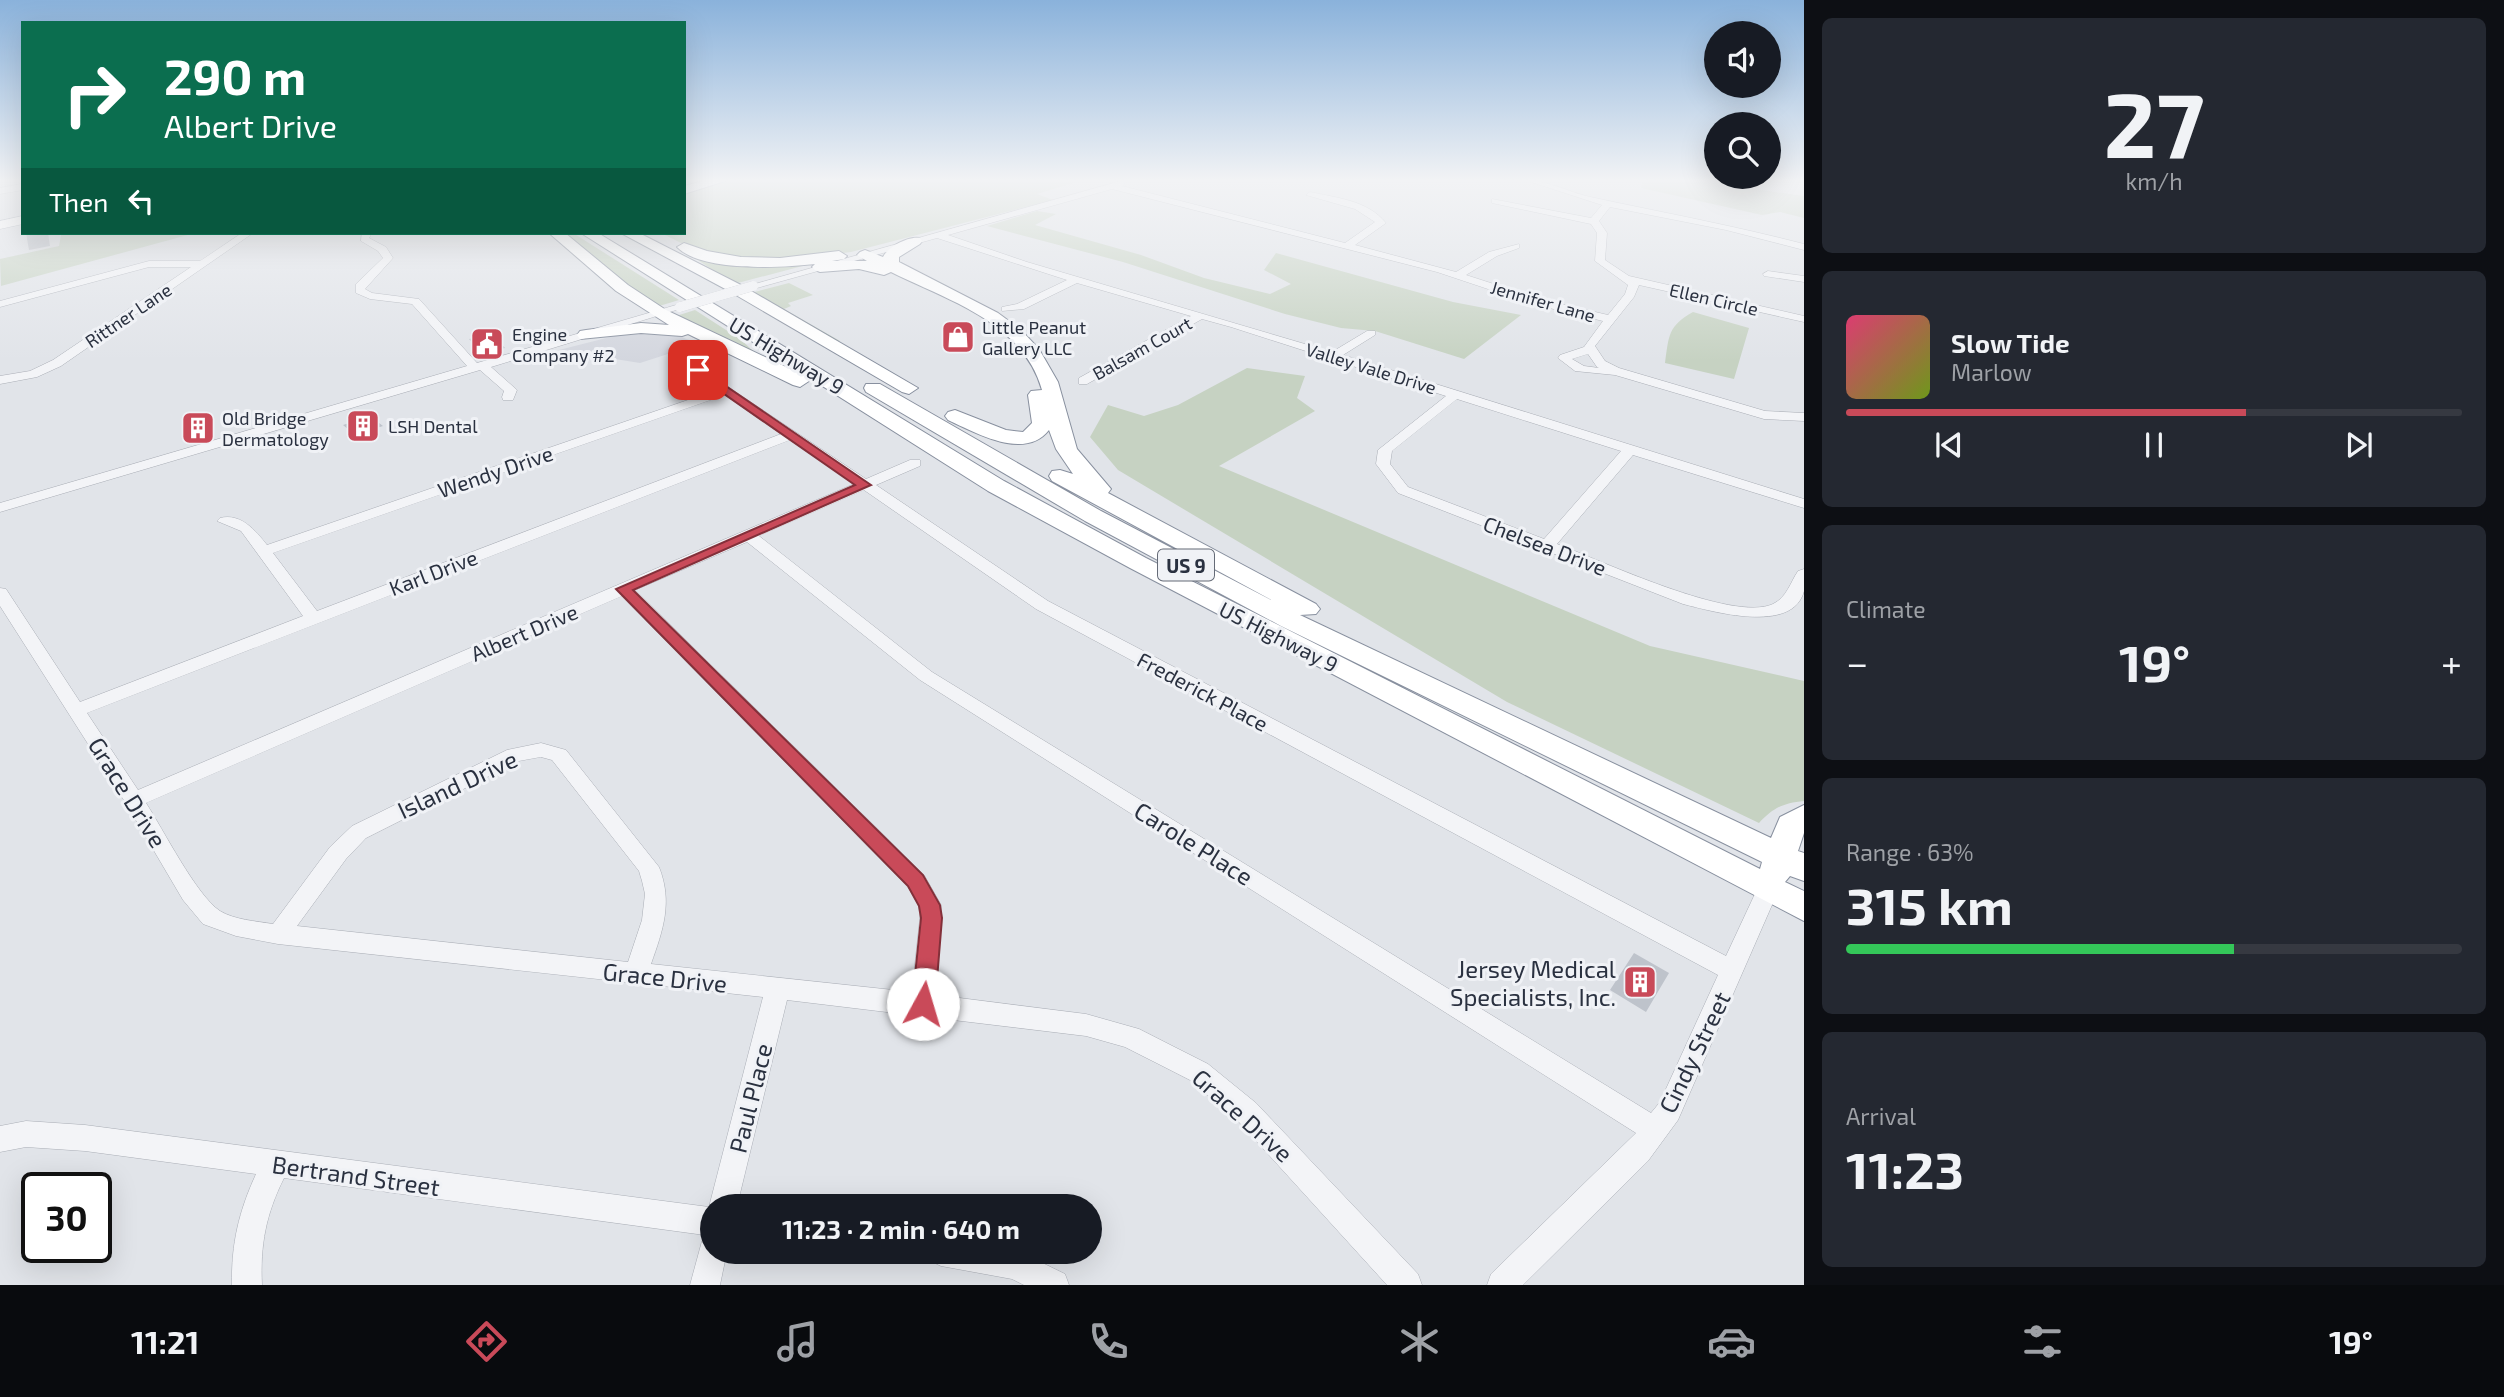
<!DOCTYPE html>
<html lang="en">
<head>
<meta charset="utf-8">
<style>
	:root { --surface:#171b24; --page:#242831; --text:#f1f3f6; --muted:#9ea1a6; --line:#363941; --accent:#c94a59 }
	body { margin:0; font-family:"Exo 2",sans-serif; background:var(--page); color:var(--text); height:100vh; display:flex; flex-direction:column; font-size:26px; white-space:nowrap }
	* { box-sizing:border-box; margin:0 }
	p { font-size:23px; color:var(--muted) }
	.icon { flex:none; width:38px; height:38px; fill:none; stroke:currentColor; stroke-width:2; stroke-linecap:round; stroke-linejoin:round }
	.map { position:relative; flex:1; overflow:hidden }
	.details { display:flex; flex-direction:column; gap:18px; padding:18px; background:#0d0f14; width:700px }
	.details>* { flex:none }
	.top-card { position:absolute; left:21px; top:21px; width:665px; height:214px; border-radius:0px; box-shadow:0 7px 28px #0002; background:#0b6e4f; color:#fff; overflow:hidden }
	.buttons { position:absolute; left:1704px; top:21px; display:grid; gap:14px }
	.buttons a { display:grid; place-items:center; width:77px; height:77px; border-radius:50%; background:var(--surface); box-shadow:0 7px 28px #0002; font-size:35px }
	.speed { position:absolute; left:21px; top:1172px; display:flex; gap:14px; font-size:35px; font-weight:700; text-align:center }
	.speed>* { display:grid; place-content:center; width:91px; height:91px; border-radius:50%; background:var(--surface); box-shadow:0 7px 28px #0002; line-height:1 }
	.speed .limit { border:4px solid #111; border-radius:10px; background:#fff; color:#111 }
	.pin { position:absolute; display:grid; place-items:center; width:60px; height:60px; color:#fff; margin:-30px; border-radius:14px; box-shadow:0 4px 10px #0006 }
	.me { position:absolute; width:77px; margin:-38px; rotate:6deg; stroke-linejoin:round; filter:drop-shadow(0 0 5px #0008) }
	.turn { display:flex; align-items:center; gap:24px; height:147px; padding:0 28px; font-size:32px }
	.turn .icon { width:91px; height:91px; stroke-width:2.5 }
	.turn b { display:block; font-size:49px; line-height:60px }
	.then { display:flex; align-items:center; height:66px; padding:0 28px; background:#0003; gap:14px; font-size:26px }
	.big { font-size:52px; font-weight:700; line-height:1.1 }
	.details .tile { flex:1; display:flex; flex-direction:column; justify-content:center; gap:10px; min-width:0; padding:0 24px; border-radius:10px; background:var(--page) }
	.details .dial { align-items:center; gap:0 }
	.dial b { font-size:91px; line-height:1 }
	.song { display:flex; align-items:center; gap:21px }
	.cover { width:84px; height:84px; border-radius:10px; background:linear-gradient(135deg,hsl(340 70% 55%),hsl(80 70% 35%)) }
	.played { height:7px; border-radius:4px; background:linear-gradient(90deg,var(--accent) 65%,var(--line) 65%) }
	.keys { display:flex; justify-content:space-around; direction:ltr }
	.heat { display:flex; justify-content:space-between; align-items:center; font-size:38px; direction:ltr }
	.charge { height:10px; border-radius:5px; background:linear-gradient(90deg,#34c759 63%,var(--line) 0) }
	.trip { position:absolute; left:700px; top:1194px; width:402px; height:70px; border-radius:35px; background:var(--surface); box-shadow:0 7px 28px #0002; font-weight:700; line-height:70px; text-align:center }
	.menu { display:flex; height:112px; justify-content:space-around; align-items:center; background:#090b0e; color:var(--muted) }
	.menu .icon { width:49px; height:49px }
	.menu .selected { color:var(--accent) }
	.menu b { font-size:32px; color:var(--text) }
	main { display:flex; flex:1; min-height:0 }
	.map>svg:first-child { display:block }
	.built { fill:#d3d6de }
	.green { fill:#c6d2c2 }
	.building { fill:#bec3cb }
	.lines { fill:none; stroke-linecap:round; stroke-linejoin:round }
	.minor-casing { stroke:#aaaeb6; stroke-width:1 }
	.major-casing { stroke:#a0a7b4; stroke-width:1 }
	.highway-casing { stroke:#88909f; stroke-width:2 }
	.minor { fill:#f3f4f7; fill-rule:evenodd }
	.major { fill:#fff; fill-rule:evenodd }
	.highway { fill:#fff; fill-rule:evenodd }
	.minor-bridge-casing { stroke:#aaaeb6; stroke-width:10; stroke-linecap:butt }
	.minor-bridge { stroke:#f3f4f7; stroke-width:10 }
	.route { fill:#c94a59; stroke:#83303a; stroke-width:2 }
	.labels { text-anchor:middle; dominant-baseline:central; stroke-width:6; stroke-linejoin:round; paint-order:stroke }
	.far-street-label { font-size:18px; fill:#2a3140; stroke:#f0f2f6 }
	.far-poi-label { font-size:18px; fill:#2a3140; stroke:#f0f2f6; text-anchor:start }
	.shield { fill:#f0f2f6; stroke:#656b77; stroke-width:2 }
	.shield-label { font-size:19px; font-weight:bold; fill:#2a3140 }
	.street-label { font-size:21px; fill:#2a3140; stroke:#f0f2f6 }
	.near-street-label { font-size:24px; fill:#2a3140; stroke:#f0f2f6 }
	.near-poi-label { font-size:24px; fill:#2a3140; stroke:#f0f2f6; text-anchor:end }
</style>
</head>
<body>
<main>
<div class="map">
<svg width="1804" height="1285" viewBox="0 0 1804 1285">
	<rect width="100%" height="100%" fill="#e1e4e9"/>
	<path class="built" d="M641,333l33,1 25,10 -59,19 -81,-13 55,-14z"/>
	<path class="green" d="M724,181h355l-42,13 16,6 -202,52 -63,8 -60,-2 -43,-13 -24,-12h23v-40z
		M1643,181h80l24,7 57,8v22l-24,-6 -18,3 -121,-27z
		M1037,211l19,3 -21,11 106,30 63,23 66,16 21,-10 -27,-14 12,-17 177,49 68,13 -57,44 -89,-28 -34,-3 -56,-14 -162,-52 -136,-36z
		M51,233h144l-194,53 -1,-27 59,-13 2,-11z
		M562,233h11l106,67 -23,7z
		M675,245l18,9 117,10 -76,20z
		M789,283l24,12 -25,8 3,3 -7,3 56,32 -3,1 -86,-49z
		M695,310l45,29 22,20 -89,-42z
		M1693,312l56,16 -15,51 -69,-16c4,-28 3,-37 28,-51z
		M1247,368l58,8 -8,22 18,13 -96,55 431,180 154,35v120c-21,2 -31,7 -45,22l-252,-121 -389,-232 -28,-33 18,-32 36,11 34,-11z"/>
	<path class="building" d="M26,233h22l2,13 -21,4z
		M492,334l13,14 -23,5 -13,-14z
		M704,348l20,8 -16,7 -19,-8z
		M370,416l13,10 -28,9 -12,-10z
		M1634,953l35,20 -23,39 -36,-22z"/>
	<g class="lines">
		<defs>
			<path id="minor" d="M1121,181l4,3 -3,2 223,57 30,-21 -20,-13 -49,-14 4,-3c27,6 57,8 76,31l-31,22 101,27 33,-20 30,-8v4l-22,8 -31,19 74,24 68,16 17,-21 3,-9 -33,-24 2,-28 -6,-9 -99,-21v-4l99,19 11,-13 -74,-24c23,0 44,13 67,17 70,15 140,28 209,46v6l-78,-20 -116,-23 -11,14 8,12 -2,27 24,16 175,40v6l-165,-37 -5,12 -39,49 10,15 14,7 146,43 39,2v8l-40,-2 -149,-44 -40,-4 -17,-13 2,-3 24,-8 19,-26 -70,-17 -96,-32 -325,-83 -164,46 79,27 305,90 35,-21h8v4l-32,20 461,144v9l-171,-53 -76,89c43,16 176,79 216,60 14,-7 17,-21 25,-33l6,-2c0,7 0,16 0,22 -11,44 -93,20 -121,13l-285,-111 -22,-29 2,-14 68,-54 -215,-69 -29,-8 -115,65h-8v-6l112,-62 -114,-33 -53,26 -22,2v-4l15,-3 50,-24 -130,-42 -180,50 -9,-2zM1588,354l9,13 2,1 -15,-2 -12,-7zM1457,399l164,52 -77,88 -136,-52 -18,-23 2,-13z
				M23,184v6l-23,4v-6z
				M242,233h11l-192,133 -24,11 -37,7v-8l30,-5 23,-11 138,-93h-42l-149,40v-6l149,-40h51z
				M362,233h10l-3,5 17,9 7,11 -28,31 7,4 47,6 58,64 199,-58 10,2 -195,60 26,23 -4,10h-10l-1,-3 2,-6 -24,-21 -480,142v-9l467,-137 -55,-62 -42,-5 -14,-6v-9l27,-26 -5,-7 -17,-10z
				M1768,271l36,5v6l-40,-6 -1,-2z
				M698,367l168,112 44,-19h10v6l-44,19 172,116 678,355 34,-73 8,-3 8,3 3,6 -101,231 -30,41 -125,124h-36l4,-11 145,-141 -716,-453 -173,-138 -112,48 289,285 17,30 -5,90 150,19 53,15 69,35 48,39 162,171 4,11h-35l-149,-164 -48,-41 -65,-33 -39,-11 -299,-36 -50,206h-25v30l-428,-58c-18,36 -24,67 -22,107h-30c-1,-41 7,-74 24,-111l-171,-23 -59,-4 -26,5v-26l26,-5 59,4 624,82 54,-210 -485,-53 -42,-8 -33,-12 -20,-24 -56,-95 -127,-199v-18l6,1 74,113 223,-86 -62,-85 -24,-10 3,-3c21,-5 35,12 47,27l450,-155 -23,-16 -2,-3zM725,395l56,39 -464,177 -44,-58zM790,440l64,44 -716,306 -51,-77zM864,490l172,119 682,366 -58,127 -9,11 -719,-441 -173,-136zM622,596l286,291 11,19 1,12 -8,74 -261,-28c12,-34 22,-62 8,-97l-93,-117 -25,-7 -34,7 -155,76 -22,21 -57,77c-17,-3 -38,-4 -53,-13 -24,-16 -57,-82 -74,-108zM541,757l11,3 87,111 3,10 3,13 -3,26 -14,42 -331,-36 49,-67 20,-21 153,-77z
				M712,1237v14h15l-7,34h-30l12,-44z
				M927,1251h91l47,23 4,11h-45l-12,-6 -71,-13 -10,-5z"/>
			<path id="major" d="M23,216v8l-23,5v-8z"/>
			<path id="highway" d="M703,181h22l-41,13v-8z
				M549,233h16l63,52 38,25 141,67 2,4 -9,6 -7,-2 -105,-51 -6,2 -41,-3 -61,6 -3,-4 3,-4 6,-1 55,-7 28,2 -53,-34z
				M581,233h17l406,248 142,77 614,311 2,-7 -481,-236 -196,-105 -219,-129 -2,-4 2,-4h14l221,127 176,92 -225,-122 -3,-5 3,-5 8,-1 13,4 -17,-25 -7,-19c-24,31 -73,3 -101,-10l-3,-4 3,-4 7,-2 51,20 17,2 9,-9 -4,-28 3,-4 11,-1c-19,-68 -95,-90 -151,-118l-7,3 -25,-6 -39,3 -5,-2 -3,-3 3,-3c-34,4 -114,8 -138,-17l7,-4 23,8 34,6 39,1 59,-7 8,5 -3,3 -12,2h35l-10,-6 3,-3 5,-2 18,7c5,-10 25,-21 37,-19l2,3 -2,3 -21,13v5l99,51 23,17 18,19 19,33 19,67 34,40 -3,4 208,111 4,5 -4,5 -16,1 471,223 9,-21 24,-12v28l-6,18 6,2v28l-14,-5 -5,6 19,9v30l-674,-353 -142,-77z
				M621,233h18l102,52 177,103 -9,6 -7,-2 -173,-101z"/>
		</defs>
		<use href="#minor" class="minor-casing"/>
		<use href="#major" class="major-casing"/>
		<use href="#highway" class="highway-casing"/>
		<use href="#minor" class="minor"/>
		<use href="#major" class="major"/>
		<use href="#highway" class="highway"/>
		<defs>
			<path id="minor-bridge" d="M680,307l73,-21"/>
		</defs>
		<use href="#minor-bridge" class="minor-bridge-casing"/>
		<use href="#minor-bridge" class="minor-bridge"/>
	</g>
	<linearGradient id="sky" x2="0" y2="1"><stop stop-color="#8ab2db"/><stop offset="0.5" stop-color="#f2f3f5"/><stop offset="1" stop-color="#f2f3f5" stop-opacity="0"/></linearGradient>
	<rect width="1804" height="361" fill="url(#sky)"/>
	<path class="route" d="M698,367l173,118 -238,105 290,285 17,30 2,13 -7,86 -4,7 -8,3 -7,-3 -4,-7 9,-86 -2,-12 -11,-20 -292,-297 239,-104 -161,-112 -2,-3z"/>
	<defs>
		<symbol id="shop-square" viewBox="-11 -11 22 22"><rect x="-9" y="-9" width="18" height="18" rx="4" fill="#c94a59" stroke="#f0f2f6"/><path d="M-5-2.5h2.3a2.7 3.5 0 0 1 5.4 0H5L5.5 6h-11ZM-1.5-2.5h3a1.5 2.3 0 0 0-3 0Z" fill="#fff"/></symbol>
		<symbol id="civic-square" viewBox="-11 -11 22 22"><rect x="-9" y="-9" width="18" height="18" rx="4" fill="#c94a59" stroke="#f0f2f6"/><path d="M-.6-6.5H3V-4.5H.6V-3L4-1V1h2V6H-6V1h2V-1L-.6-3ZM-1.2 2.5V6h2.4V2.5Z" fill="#fff"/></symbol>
		<symbol id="building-square" viewBox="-11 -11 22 22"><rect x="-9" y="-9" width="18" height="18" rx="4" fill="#c94a59" stroke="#f0f2f6"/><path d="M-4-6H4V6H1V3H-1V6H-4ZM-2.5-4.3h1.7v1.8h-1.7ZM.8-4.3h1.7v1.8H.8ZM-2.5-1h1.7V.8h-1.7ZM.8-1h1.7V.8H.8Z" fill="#fff"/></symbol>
	</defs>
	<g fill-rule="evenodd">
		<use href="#shop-square" x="939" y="318" width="38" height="38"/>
		<use href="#civic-square" x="468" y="325" width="38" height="38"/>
		<use href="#building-square" x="344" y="407" width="38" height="38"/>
		<use href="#building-square" x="179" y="409" width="38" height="38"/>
		<use href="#building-square" x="1621" y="963" width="38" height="38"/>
	</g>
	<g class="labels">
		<g class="far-street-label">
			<text transform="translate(1714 299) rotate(13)">Ellen Circle</text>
			<text transform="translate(1543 301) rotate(16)">Jennifer Lane</text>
			<text transform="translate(128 315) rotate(-34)">Rittner Lane</text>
			<text transform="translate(1142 348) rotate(-29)">Balsam Court</text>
			<text transform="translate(1371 368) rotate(17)">Valley Vale Drive</text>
		</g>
		<g class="far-poi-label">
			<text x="982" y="327">Little Peanut<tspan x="982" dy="21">Gallery LLC</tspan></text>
			<text x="512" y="334">Engine<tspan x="512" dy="21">Company #2</tspan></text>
			<text x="222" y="418">Old Bridge<tspan x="222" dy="21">Dermatology</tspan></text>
			<text x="388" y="426">LSH Dental</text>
		</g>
		<rect class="shield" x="1158" y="549.5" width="56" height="31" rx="5"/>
		<g class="shield-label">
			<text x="1186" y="565">US 9</text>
		</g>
		<g class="street-label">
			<text transform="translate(787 355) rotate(31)">US Highway 9</text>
			<text transform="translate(495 471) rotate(-19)">Wendy Drive</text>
			<text transform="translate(1545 545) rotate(21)">Chelsea Drive</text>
			<text transform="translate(433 572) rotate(-21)">Karl Drive</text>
			<text transform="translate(524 632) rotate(-23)">Albert Drive</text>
			<text transform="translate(1279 636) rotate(27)">US Highway 9</text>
			<text transform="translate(1203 691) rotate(28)">Frederick Place</text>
		</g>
		<g class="near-street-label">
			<text transform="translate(457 784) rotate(-25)">Island Drive</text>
			<text transform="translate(128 792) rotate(58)">Grace Drive</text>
			<text transform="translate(1194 843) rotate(32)">Carole Place</text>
			<text transform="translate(665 977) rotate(6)">Grace Drive</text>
			<text transform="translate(1694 1052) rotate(-64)">Cindy Street</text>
			<text transform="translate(750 1098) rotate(-76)">Paul Place</text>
			<text transform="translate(1243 1115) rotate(42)">Grace Drive</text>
			<text transform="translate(356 1175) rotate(8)">Bertrand Street</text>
		</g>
		<g class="near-poi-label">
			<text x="1616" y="968">Jersey Medical<tspan x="1616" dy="28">Specialists, Inc.</tspan></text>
		</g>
	</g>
</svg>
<div class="buttons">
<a><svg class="icon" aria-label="sound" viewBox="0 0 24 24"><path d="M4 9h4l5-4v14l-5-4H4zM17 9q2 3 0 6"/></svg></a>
<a><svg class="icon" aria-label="search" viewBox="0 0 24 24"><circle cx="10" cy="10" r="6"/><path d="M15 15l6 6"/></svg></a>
</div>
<div class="speed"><div class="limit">30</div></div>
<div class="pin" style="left:698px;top:370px;background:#d93025"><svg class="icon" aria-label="arrive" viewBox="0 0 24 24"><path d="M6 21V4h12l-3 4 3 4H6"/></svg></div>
<svg class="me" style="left:923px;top:1004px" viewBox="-20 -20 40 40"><circle r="19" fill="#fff"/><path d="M0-13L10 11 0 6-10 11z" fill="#c94a59"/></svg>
<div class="trip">11:23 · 2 min · 640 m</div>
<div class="top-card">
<div class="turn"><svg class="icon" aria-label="right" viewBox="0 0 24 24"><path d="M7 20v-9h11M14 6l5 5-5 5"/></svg><div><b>290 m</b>Albert Drive</div></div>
<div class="then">Then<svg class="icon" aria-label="left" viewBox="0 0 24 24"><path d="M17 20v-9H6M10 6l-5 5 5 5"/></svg></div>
</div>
</div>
<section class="details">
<div class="tile dial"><b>27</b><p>km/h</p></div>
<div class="tile">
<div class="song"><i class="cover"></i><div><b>Slow Tide</b><p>Marlow</p></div></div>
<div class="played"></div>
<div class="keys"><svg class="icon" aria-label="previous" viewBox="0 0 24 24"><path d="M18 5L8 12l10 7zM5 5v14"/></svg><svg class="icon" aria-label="pause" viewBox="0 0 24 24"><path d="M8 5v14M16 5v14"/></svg><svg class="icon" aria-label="next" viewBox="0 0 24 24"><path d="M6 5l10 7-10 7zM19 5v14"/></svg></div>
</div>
<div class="tile"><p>Climate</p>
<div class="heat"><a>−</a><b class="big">19°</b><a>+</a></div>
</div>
<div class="tile"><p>Range · 63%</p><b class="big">315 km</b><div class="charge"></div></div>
<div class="tile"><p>Arrival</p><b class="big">11:23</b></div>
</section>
</main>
<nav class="menu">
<b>11:21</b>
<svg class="icon selected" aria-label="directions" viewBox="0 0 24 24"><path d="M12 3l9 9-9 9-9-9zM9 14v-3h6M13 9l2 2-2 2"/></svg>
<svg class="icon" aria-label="music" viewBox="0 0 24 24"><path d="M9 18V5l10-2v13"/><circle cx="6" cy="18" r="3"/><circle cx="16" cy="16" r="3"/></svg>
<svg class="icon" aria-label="phone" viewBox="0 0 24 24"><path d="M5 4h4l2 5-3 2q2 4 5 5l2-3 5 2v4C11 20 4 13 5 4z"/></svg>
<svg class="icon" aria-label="climate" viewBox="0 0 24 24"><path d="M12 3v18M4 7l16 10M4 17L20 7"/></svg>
<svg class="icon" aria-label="car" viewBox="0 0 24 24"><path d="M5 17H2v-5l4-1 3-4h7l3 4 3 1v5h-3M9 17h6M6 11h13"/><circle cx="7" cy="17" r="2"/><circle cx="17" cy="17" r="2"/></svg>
<svg class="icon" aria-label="filters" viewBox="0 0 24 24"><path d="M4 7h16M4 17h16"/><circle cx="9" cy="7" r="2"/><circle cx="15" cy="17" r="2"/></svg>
<b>19°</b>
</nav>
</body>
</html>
